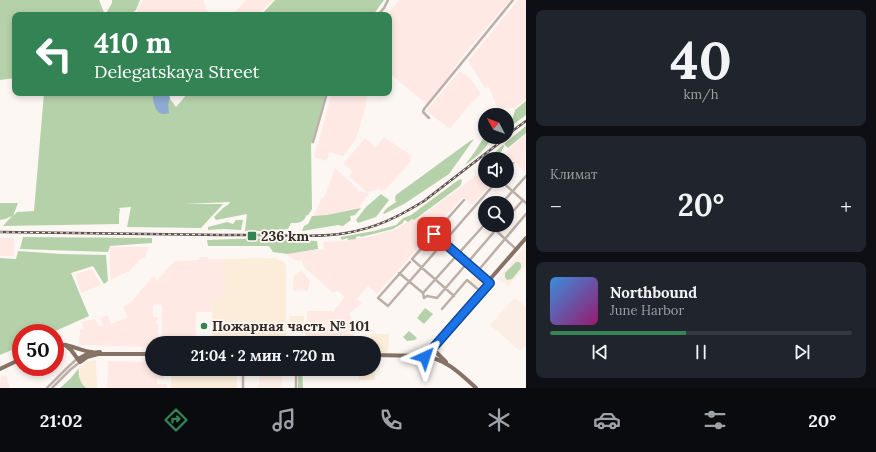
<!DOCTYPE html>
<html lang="ru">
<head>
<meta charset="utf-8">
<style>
	:root { --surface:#171b24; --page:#20242c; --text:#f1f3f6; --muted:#9ea1a6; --line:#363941; --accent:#338354 }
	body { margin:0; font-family:Lora,serif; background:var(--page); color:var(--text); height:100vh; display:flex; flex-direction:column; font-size:15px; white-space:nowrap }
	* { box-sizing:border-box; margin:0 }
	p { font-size:13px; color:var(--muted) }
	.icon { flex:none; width:22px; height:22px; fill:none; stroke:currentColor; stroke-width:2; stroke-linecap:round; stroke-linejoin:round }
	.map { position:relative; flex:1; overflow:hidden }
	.sheet { display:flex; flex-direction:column; gap:10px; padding:10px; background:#0d0f14; width:350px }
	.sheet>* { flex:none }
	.banner { position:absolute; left:12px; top:12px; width:380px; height:84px; border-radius:8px; box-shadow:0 2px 6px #0003; background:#338354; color:#fff; overflow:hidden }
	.needle { width:26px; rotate:311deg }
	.tools { position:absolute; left:478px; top:108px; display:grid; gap:8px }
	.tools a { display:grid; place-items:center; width:36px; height:36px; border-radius:50%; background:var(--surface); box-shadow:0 2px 6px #0003; font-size:20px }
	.speed { position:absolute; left:12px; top:324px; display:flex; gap:8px; font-size:20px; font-weight:700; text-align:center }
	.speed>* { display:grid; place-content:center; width:52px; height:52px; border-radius:50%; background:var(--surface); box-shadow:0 2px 6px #0003; line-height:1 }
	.speed .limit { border:6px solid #d22; background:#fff; color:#111 }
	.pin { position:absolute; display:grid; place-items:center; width:34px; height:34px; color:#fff; margin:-17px; border-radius:8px; box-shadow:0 2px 6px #0006 }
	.me { position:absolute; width:44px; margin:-22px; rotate:42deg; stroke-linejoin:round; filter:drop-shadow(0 0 3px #0008) }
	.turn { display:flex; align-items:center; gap:14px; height:84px; padding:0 16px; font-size:18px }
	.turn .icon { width:52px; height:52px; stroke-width:2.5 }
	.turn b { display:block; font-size:28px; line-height:34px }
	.big { font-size:30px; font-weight:800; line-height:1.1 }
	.sheet .widget { flex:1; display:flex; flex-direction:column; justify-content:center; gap:6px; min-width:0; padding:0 14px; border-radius:8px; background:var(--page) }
	.sheet .dial { align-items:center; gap:0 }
	.dial b { font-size:52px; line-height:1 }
	.song { display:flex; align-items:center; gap:12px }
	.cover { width:48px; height:48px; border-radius:6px; background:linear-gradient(135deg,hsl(210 70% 55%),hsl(320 70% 35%)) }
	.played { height:4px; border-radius:2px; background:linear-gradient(90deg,var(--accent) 45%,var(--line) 45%) }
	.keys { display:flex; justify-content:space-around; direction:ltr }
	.heat { display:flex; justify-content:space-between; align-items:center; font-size:22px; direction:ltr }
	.trip { position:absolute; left:145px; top:336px; width:236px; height:40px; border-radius:20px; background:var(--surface); box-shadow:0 2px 6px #0003; font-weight:800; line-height:40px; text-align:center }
	.dock { display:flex; height:64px; justify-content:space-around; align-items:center; background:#090b0e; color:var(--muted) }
	.dock .icon { width:28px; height:28px }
	.dock .current { color:var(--accent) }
	.dock b { font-size:18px; color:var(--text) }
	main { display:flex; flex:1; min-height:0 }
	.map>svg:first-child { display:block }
	.commercial { fill:#fbedd9 }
	.industrial { fill:#ffe9e5 }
	.built { fill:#fcede5 }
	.green { fill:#b5d1a9 }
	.water { fill:#8daad1 }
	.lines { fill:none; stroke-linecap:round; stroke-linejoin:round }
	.minor { stroke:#bbafa8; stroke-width:2.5 }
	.major { stroke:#877266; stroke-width:4 }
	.rail-casing { stroke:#5d534d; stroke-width:2.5 }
	.rail { stroke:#fdf7f4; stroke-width:1; stroke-dasharray:3; stroke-linecap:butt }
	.route-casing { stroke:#114b97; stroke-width:10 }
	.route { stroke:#1a73e8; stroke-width:7 }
	.poi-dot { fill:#338354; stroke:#fdf7f4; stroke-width:1.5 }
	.labels { text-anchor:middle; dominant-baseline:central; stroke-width:3.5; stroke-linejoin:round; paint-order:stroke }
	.poi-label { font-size:14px; font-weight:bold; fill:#352a24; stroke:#fdf7f4; text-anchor:start }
</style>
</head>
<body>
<main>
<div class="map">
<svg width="526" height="388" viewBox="0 0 526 388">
	<rect width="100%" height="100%" fill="#fdf7f4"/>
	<path class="commercial" d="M276,258l8,4 2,4v77h-74l1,-84z
		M477,273l9,8 -6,7 -9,-8z
		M290,316h14v12h-14z
		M345,333l8,1 3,9h-17z
		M370,334h19l-1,19h-14v-10h-4z
		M374,359h1v21h-16v-11h15z
		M96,360l1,28h-18l1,-21 8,-6z
		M172,369h65v19h-66z"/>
	<path class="industrial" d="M143,0h60l4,10 6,5h-71l-1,-2h-4l1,-7z
		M246,0h27l-15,15h-26z
		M399,0h111l-45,53 -12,16 1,2 -27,33 -38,-31v-58h-2z
		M518,0h8v99l-11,9h-18l-8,-21 -4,1 -17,-27z
		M460,71l10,7 11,16 -9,8 -22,27 -24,-18z
		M332,93h33l1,1 1,4 -2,5h1v2l-10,34 -12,16 -1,1 -14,-4 -2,9 -13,-4z
		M526,134l-1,38 -12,-12 -6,5v-6h-10z
		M384,137l28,19 -3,3 2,2 -26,29 -4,1 -3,-3 -3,3 -9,1 -17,-16 4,-5 -10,-7 22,-26 11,9z
		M335,168l23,21v2l11,2 -13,19 -43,5 9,-19 3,-2z
		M485,169v12h8l-21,24 -9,-8 -5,5 -81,92 -9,-8 -11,13 5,4 -13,11 2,3 -1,15 -6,1 -2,3 -5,-1 -5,8h-26l1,-32h24l2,1 12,-15 -7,-6h-2l-3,2 -29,-26 -2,-6 -7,-1 -7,-4 -1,-3 37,-4 -1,-7 20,-1 30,-5 23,-7 16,-10 2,2 13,-9z
		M0,238h14v18h-14z
		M110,247h38l-3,11 -5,1 -10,12 -20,9z
		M200,257h7l1,2h17l-1,38 -1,1 -10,-1 -1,15h-16v27l2,1 5,1v2h-33v-4h-8v-34l-8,-1 -1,1v12h5v3l-2,1v2l2,1v19h-6v4l-73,-2 1,-16h3l-1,-7 12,-3 5,5v2h4l-3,-8 8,-3 3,9 17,-7 -5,-10 9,-6 14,-17 8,-8 5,6v-4l16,-17 24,-1z
		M92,269l9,16 -20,8 -6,-19z
		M302,271l8,10 -2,10 -15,-1 1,-15h3l1,-3z
		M108,361l44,1v7h11v3l1,1v6h-7v5h10v4h-60z
		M1,375h1l2,1 2,-1 3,5 -2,1 3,6 -2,1h-8z"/>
	<path class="built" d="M526,246v24l-2,-2 -16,18 -4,-4 -2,1 -5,-4z
		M515,298l11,9v37l-6,7 -30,-26 22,-25h1z
		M259,369h27v1h-1v3l-3,1v14h-24l1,-3z"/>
	<path class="green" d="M0,0h99l6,15h-90v63l-15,2z
		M112,0h28l-4,10 -6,5h-25l7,-12z
		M275,0h109l-11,15h-112z
		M44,93h122l10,14 12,-14h138l-15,52 1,64 -4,6 -3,1h1c-2,7 -9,7 -15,7l-3,6 -19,1 -2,1h-22l2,-17 -31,6 -2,-3 9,-9 6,-4 1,-2 -45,2h38l-22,24 -74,-1 4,-20 -13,1 2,1 -1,6v9l-116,2 9,-10 -7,3 -5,1v-17h18l-5,13 4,-4 17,-1z
		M526,101v14l-16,12 5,-17z
		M526,126v7l-18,15 -4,-4z
		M485,135v2h7c-6,12 -16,21 -27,28l11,-15z
		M474,139l-25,35 -45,30 -20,10 -1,-1 4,-5 9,-6 -1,-4 1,-3 74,-54z
		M503,145l1,1c-5,11 -5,13 -17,13z
		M461,179l1,2 -2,5 -46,34 -2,-1 -4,3 -3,-2 -2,2v1l-10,6 -32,8 -1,-1 -4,1v2l-8,1 -1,-2 -5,2 -2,-3 34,-6 22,-6 7,-7 8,-3 46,-34z
		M381,194l8,6 -13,17 -18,6 -2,-3 10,-13z
		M361,208l-6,7 -5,1 1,4 -8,6 -5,-1 -36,6 2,-5 4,-2 4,-8 15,-1z
		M236,220h7l-2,10 -17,-1 -16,1v-3l19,-5 6,2z
		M23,237l129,1v5l-42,3 -2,6 -88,-3z
		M267,238l50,3 1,8 -31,5 -14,-2 -4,-6h-61l-1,-6z
		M18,251l43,3 45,1 2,26 -4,3 -11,-18 -22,7 18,43 -38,17h-30v13l-21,9v-97l16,1z
		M516,262h3l2,2v4l-9,11 -5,1 -2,-3v-4z
		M425,308l8,6 -9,10 -7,-6z
		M409,331l8,7 -2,2 -8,1 -4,-4z
		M79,368c-1,8 1,15 7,20h-26l10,-9z
		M298,369h4l1,19h-5z"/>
	<path class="water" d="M152,93h14l4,4c-2,5 -2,10 -1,16 -14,5 -15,-10 -17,-20z"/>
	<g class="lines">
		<path class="minor" d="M378,15l6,-7 4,-8
			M429,118l-6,-6 1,-3 89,-109
			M313,142l14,-49
			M507,170l6,-7
			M501,181l25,22
			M502,203l24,-27
			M507,218l16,-18
			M490,225l26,24
			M434,234l54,47
			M410,262l-32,36 10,8 109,-125
			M477,272l49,-58
			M399,273l24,20 1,5 3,-2 10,2 63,-73
			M423,293l62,-69
			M454,296l-42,-37 52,-59
			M442,309l25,-29 13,11
			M243,369v19
			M47,388l22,-22 8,-7
			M52,388l19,-19 9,-7
			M296,388v-19"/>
		<path class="major" d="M55,345c12,-3 24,6 37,7
			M65,345l6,5 9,12 7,-5 11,-3h54
			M434,348v2l12,12
			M374,355l49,1c22,2 38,18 53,32
			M423,358v-2l103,-118
			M78,359l11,-6 11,-1
			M0,369l21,-10"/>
		<defs>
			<path id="rail" d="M507,135l19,-14
				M0,232c74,1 148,2 222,3 17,0 34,0 51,0 25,1 49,2 73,-2 30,-5 52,-16 78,-32l83,-64"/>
		</defs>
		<use href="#rail" class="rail-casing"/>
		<use href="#rail" class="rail"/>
	</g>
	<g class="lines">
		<defs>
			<path id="route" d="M425,357l65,-74 -56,-49"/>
		</defs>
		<use href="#route" class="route-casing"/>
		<use href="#route" class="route"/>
	</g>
	<g class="poi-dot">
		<rect x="247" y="231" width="10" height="10" rx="2"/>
		<circle cx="204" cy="326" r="4"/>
	</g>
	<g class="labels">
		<g class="poi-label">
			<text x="261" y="236">236 km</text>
			<text x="212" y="326">Пожарная часть № 101</text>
		</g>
	</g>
</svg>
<div class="tools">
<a><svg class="needle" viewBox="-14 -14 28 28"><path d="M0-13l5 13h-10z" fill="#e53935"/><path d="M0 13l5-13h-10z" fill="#9ea1a6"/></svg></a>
<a><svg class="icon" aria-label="sound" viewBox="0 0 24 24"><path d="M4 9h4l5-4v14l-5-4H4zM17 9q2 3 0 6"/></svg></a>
<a><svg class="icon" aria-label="search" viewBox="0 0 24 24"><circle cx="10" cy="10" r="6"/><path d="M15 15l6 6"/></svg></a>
</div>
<div class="speed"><div class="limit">50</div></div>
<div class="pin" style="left:434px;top:234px;background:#d93025"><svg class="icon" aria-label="arrive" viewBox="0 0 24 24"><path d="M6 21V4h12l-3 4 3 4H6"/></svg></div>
<svg class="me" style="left:425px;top:357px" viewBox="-20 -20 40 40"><path d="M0-17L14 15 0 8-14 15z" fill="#1a73e8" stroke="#fff" stroke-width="4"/></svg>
<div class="trip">21:04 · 2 мин · 720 m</div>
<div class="banner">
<div class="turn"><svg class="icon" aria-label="left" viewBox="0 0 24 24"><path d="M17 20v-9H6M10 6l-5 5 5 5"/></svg><div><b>410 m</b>Delegatskaya Street</div></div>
</div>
</div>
<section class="sheet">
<div class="widget dial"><b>40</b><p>km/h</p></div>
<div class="widget"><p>Климат</p>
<div class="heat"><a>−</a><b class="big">20°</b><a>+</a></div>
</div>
<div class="widget">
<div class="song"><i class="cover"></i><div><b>Northbound</b><p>June Harbor</p></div></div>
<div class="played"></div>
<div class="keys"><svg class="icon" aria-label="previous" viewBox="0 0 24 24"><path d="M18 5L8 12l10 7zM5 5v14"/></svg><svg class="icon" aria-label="pause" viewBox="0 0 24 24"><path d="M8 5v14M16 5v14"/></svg><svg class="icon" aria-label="next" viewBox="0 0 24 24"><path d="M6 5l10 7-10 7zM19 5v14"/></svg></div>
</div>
</section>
</main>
<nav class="dock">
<b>21:02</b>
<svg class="icon current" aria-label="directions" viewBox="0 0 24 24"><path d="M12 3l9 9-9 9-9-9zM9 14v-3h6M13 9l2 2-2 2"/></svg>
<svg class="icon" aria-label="music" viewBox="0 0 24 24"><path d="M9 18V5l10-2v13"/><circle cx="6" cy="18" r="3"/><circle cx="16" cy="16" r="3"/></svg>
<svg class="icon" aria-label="phone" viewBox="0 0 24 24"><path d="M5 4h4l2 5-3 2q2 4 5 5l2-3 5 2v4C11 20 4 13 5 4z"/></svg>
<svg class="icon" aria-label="climate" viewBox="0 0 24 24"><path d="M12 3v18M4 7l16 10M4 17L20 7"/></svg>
<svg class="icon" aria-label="car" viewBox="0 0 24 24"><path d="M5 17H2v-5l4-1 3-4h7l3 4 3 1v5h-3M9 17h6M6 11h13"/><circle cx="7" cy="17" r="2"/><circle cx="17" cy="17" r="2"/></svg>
<svg class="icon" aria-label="filters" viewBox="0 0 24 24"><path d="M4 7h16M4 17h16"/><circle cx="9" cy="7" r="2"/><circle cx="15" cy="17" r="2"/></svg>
<b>20°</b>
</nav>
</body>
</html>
